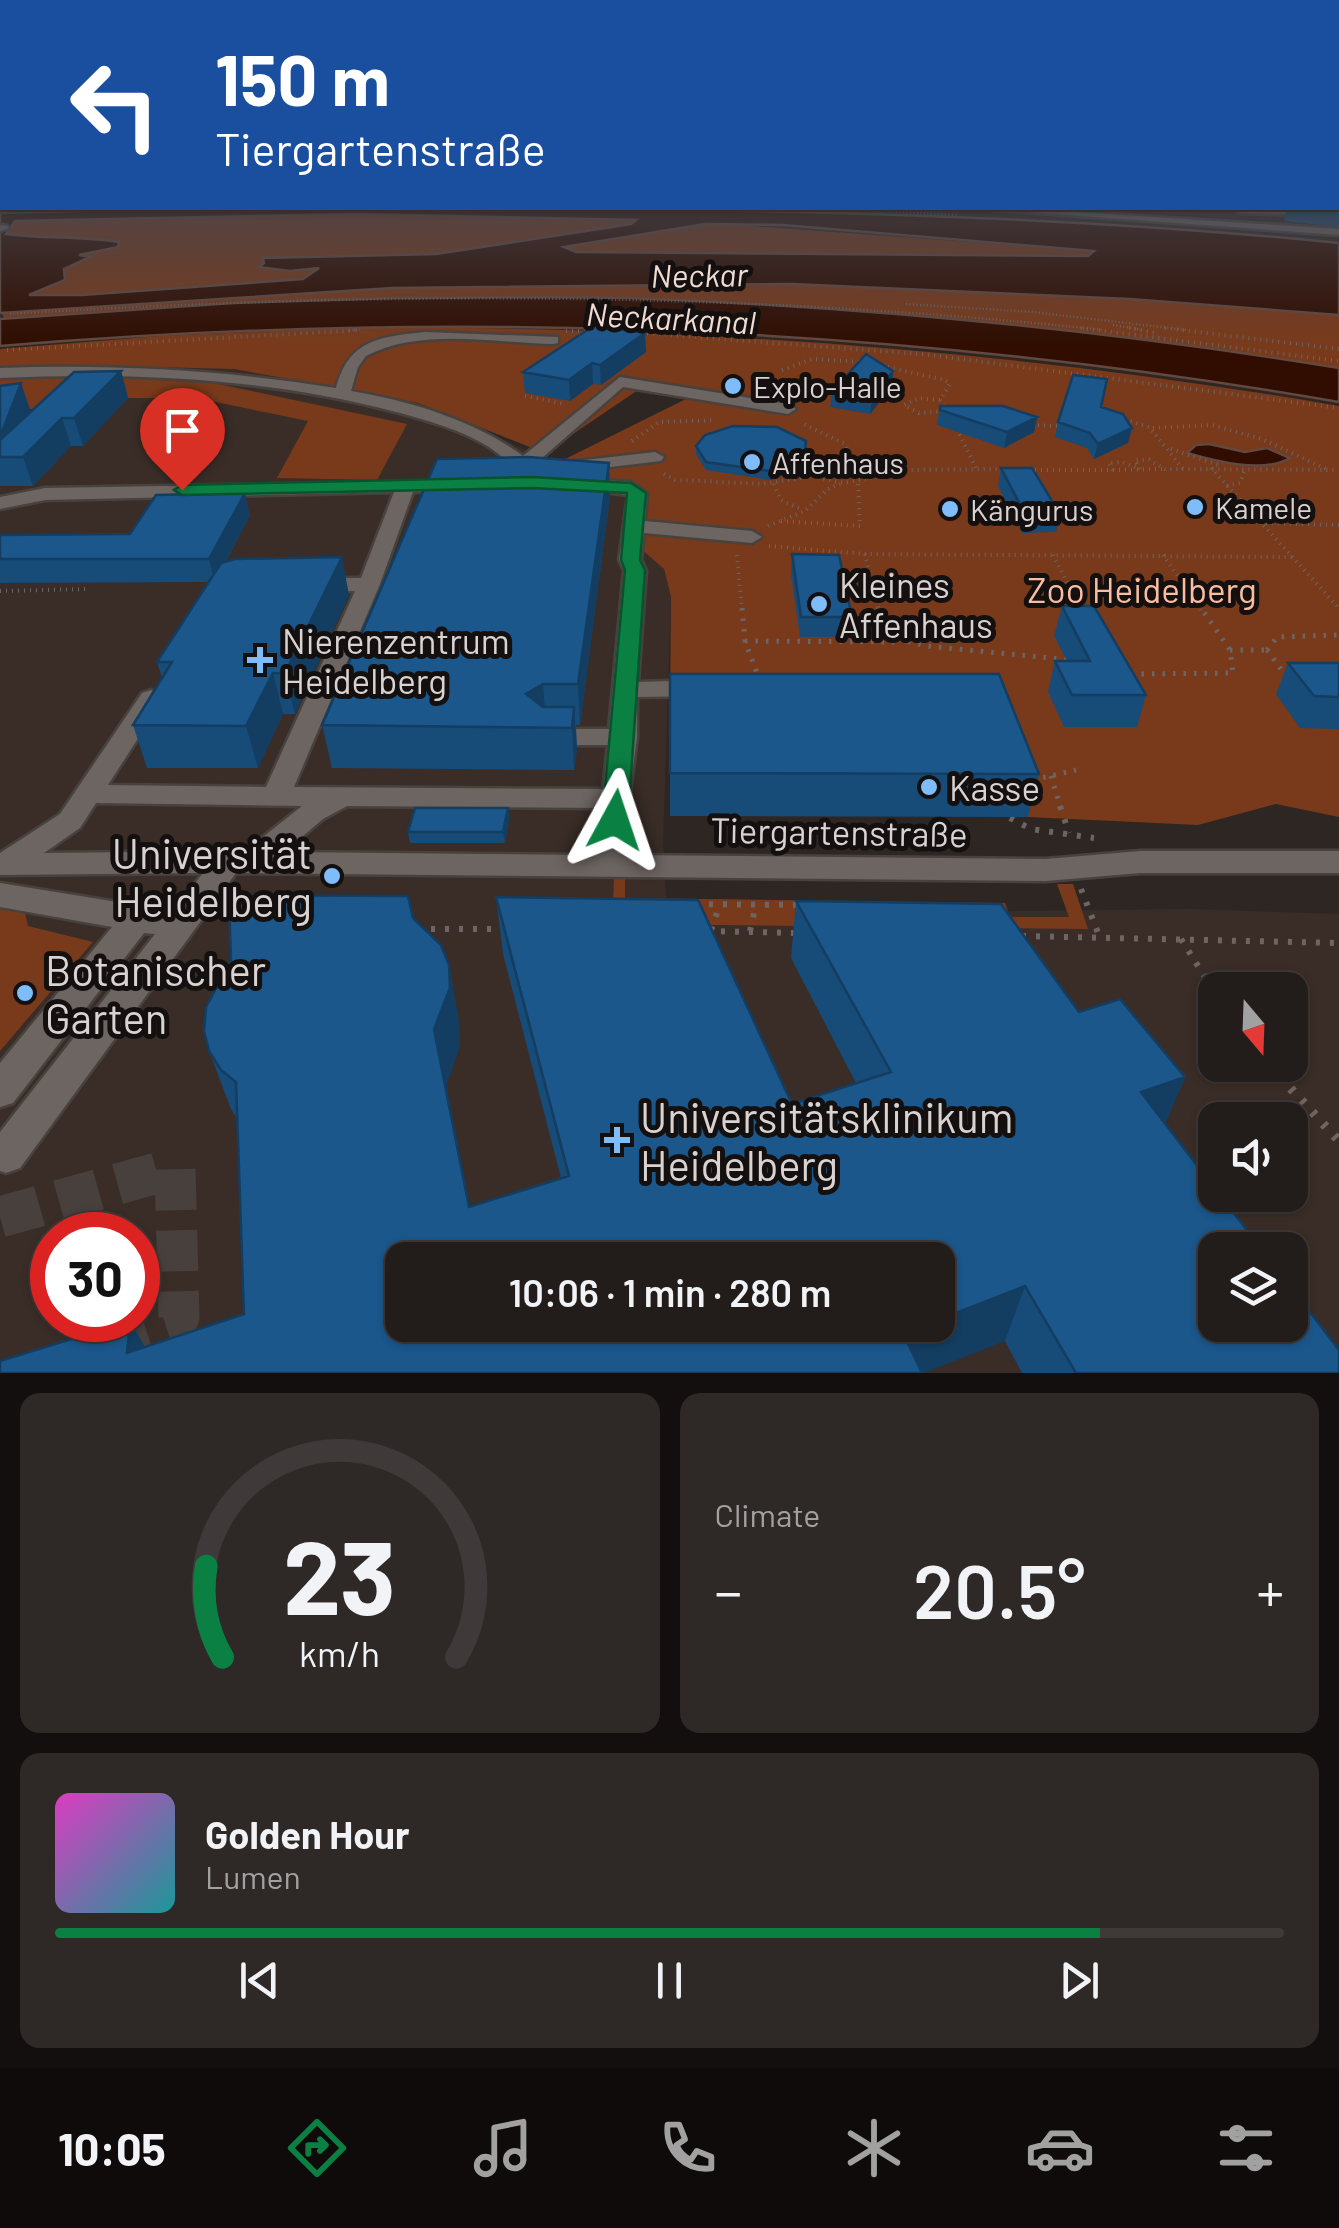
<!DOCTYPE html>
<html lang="en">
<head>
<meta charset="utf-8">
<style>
	:root { --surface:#221c1a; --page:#2e2927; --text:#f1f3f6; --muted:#a2a1a2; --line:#3f3a39; --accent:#0b8043 }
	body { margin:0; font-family:Barlow,sans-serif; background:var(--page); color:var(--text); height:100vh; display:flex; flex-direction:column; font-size:38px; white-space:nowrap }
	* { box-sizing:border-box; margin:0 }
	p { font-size:32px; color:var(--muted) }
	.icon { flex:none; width:55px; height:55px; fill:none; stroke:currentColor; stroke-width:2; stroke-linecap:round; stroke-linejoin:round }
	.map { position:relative; height:1373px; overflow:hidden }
	.drawer { display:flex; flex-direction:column; gap:20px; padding:20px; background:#130f0e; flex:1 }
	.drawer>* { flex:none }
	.hud { position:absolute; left:0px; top:0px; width:1340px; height:210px; box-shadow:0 2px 8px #0004,0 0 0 2px var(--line); background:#1a4fa0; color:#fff; overflow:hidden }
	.needle { width:65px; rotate:161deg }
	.controls { position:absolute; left:1198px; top:972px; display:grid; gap:20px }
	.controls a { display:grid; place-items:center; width:110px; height:110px; border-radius:20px; background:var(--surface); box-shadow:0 2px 8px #0004,0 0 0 2px var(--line); font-size:50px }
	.speed { position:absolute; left:30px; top:1212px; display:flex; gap:20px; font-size:50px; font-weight:700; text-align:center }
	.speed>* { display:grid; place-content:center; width:130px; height:130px; border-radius:50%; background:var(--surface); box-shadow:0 2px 8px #0004,0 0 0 2px var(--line); line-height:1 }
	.speed .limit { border:15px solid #d22; background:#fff; color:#111 }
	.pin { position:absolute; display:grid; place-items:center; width:85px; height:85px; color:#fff; margin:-102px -42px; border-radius:50% 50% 50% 0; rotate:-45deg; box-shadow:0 0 10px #0007 }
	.pin .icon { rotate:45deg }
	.me { position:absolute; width:110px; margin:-55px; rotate:5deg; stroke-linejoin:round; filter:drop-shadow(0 0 8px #0008) }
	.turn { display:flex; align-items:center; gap:35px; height:210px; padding:0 50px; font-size:45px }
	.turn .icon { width:130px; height:130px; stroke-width:2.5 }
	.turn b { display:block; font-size:70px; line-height:85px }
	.big { font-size:75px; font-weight:600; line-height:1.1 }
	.drawer .card { flex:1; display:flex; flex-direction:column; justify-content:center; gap:15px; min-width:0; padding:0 35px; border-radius:20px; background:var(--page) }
	.drawer .dial { align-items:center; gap:0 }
	.dial svg { height:260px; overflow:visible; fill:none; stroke:var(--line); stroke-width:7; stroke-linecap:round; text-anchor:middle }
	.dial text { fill:var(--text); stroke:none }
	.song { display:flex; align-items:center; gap:30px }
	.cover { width:120px; height:120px; border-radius:15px; background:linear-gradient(135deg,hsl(310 70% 55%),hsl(180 70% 35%)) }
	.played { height:10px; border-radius:5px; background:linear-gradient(90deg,var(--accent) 85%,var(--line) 85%) }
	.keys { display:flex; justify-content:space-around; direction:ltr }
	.heat { display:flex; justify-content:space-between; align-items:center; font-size:55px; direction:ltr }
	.drawer .tiles { flex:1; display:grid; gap:20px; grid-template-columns:1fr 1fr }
	.card:last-child { grid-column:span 2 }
	.trip { position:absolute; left:385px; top:1242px; width:570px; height:100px; border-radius:20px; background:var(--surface); box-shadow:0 2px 8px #0004,0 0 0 2px var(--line); font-weight:600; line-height:100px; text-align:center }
	.tabs { display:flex; height:160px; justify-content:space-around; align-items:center; background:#0e0b0a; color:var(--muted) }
	.tabs .icon { width:70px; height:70px }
	.tabs .selected { color:var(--accent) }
	.tabs b { font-size:45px; color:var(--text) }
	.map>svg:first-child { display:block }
	.built { fill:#3a2d27; fill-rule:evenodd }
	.green { fill:#793a1b }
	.water { fill:#300d00; stroke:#62483f; stroke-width:2.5; fill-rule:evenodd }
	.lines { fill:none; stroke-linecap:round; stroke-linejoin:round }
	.minor-tunnel { stroke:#47403d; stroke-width:41; stroke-dasharray:41 20; stroke-linecap:butt }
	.minor-casing { stroke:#48423f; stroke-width:5 }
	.path-far4 { stroke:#6c6563; stroke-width:2.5; stroke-dasharray:1 2.5; stroke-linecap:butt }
	.path-far3 { stroke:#6c6563; stroke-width:4; stroke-dasharray:1 5; stroke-linecap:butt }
	.path-far2 { stroke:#6c6563; stroke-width:5; stroke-dasharray:2.5 8; stroke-linecap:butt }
	.path-far1 { stroke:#6c6563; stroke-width:6; stroke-dasharray:4 10; stroke-linecap:butt }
	.path { stroke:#6c6563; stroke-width:9; stroke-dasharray:4 12; stroke-linecap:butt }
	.minor { fill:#6d6561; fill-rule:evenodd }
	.wall { fill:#174b78 }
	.shaded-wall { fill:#133d61 }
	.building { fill:#1b578b; stroke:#133d61; stroke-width:2.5 }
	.route { fill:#0b8043; stroke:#07532c; stroke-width:2.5 }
	.poi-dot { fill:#7fbdfa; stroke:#13100f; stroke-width:4 }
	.labels { text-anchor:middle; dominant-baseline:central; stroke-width:10; stroke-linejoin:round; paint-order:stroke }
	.far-poi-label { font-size:30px; fill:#d8d3d1; stroke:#13100f; text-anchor:start }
	.far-water-label { font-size:32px; font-style:italic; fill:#f1dbd2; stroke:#13100f }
	.poi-label { font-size:35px; fill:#d8d3d1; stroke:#13100f; text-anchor:start }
	.park-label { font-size:35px; fill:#fbbda1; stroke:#13100f }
	.street-label { font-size:35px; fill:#d8d3d1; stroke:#13100f }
	.near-poi-label { font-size:42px; fill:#d8d3d1; stroke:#13100f; text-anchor:start }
</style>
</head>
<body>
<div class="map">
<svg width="1339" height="1373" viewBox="0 0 1339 1373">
	<rect width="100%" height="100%" fill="#2d2623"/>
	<path class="built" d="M1055,208h189l-6,10z
		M75,362l159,7 184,34 139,60 77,26 7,60 23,20 7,28 -8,245 4,73 523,-6 149,5v459h-1339v-1007zM1215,990h75v75h-75zM1215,1120h75v75h-75zM52,1235h86v85h-86zM1215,1250h75v75h-75zM402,1260h536v65h-536z"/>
	<path class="green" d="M255,213l375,4 597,44 112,14v93l-239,-33 -189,-19 -280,-18 -457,8 -169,13 -3,-5 -2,-92z
		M365,327c327,0 652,23 974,79v411l-63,-13 -78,21 -170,-8 -38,-101 -320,-1 1,-118 -7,-28 -23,-20v-55l-84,-31 131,-65 -50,-8 -93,63 -127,-50 -184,-34 -159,-4 -75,6v-22l160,-13z
		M67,373l118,4 222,47 -30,56 -100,-2 31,-57 -112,-23h-136l-6,8 -54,7v-35z
		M625,877v21l380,5 5,14h59l-12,-33h16l15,45 -476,-5 2,-45z
		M0,904l24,5 4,17 65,16 -93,109z"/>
	<path class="water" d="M191,208c383,0 766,-3 1148,35v72l-209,-16 -338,-15 -400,4 -392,25v-100zM355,214l281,6 -5,4 -195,30 -173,4 1,5 -5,4 31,4 29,-3 -16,11 -221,16h-53l36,-15 -1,-11 26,-12 -11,-2 39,-8 1,-5c-38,-6 -77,-3 -113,-8l9,-13zM705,224l78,1 311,26 -6,5 -512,-4 -12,-5z
		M397,298c78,0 156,-2 234,0 237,9 475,32 708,70v34c-441,-77 -893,-93 -1339,-56v-27l233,-16z
		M1209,444l36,8 22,-4 23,10c-27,16 -75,3 -103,-5l9,-8z"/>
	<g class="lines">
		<path class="minor-tunnel" d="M0,1217l175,-49 4,149 -72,23"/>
		<defs>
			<path id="minor" d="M0,154h2v4h-2z
				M0,206l2,2h56l-58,4z
				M971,208h46l322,21v6z
				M1236,208l103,2v6l-100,-3 -5,-3z
				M0,225l7,1 2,2 -9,3z
				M425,332l133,5v6l-5,1c-59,-1 -132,-17 -187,12l-8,11 -7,24c59,10 123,29 172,65l97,-79 168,27 8,5 -8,5 -165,-27 -89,78 10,9 -6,12 -7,2 -9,-6 3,-7c-12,-9 -24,-20 -36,-28 -27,-17 -63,-27 -93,-35 -128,-34 -264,-40 -396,-34v-10c113,-4 224,2 336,20 13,-49 44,-51 89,-56z
				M655,452l9,5 -3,4 -85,10 -9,-5 9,-5z
				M580,478l51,4 16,11 -2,28 107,10 10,6 -10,6 -108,-10 -3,27 5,10 -8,112 67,-2 13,8 -13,8 -68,1v40l-15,118 424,4 94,-8h199v22h-199l-94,8 -810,-8 -216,295 -14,5 -6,-2v-39l155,-198 -11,-1 -131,170 -13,4v-44l112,-136 -112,-20v-24l173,28 30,-38 -203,2v-22l60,-39 82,-121 9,-3 13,8 -56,87 158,2 89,-196 -42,1 -11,-7 11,-7h48l33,-86 -349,8 -45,9v-12l45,-9 422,-7 2,4 -9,6 -47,1 -33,92 -86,203 309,2 5,-44h-62l-13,-8 13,-8h63l15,-159 -5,-10 9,-65 -55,-7 -2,-4zM96,803l206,3 -57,45 -201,2 36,-25zM347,806l253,2 -8,47 -308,-3 39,-33z"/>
		</defs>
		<use href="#minor" class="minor-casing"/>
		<path class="path-far4" d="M812,208l146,7
			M906,304l127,8 153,18
			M10,314c366,-23 729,-23 1094,16
			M1113,325l30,5
			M349,330h11"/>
		<path class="path-far3" d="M1081,328l258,33
			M1129,328l28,5
			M1165,328l174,21
			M566,331h24
			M641,333l281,21 417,54
			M7,350l353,-20
			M882,366l63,14 5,4 -10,16 5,8
			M782,370l30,-11 50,3
			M525,396l39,8
			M940,400l-21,-2 -15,7 15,8 26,-2
			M1119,418l30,9 34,42
			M1032,425l29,1
			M1153,428l59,-3 50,14 64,30
			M957,429l19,39
			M632,441l27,-19 57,-2
			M1171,449l51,17
			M1211,468l128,140
			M1029,470h84l-5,-7 14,-1 18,7 -5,-9h14l16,9 173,1
			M1113,470l49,-1
			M664,474l11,6 88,4 49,-8 31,7 67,-13 93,-1
			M774,484l7,16 22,10
			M1227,486l13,-3 5,-14
			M1248,509h31
			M781,521l79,5 -3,-66 -7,-4 -5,-12 -44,-21
			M1260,523l79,2
			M768,526l37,-15 23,-22 12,-5
			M769,546l96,8 429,3
			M865,554l14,57
			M737,555l5,56
			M1053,555l29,56
			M1163,555l39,56
			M0,591l87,-2"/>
		<path class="path-far2" d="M742,608l3,33 15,40
			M878,608l7,28 42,10 144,14
			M1081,608l2,4
			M745,641l152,1
			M1230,650h37
			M1267,650l19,26
			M1267,650l10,-13 62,-2
			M1131,674l102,-1 -3,-23 -29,-42
			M1051,776l10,33
			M1033,780l43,-10"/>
		<path class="path-far1" d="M1060,806l9,27
			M1010,818l21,11 63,9
			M1081,889l19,49
			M695,904l104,1
			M417,929h89
			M711,930l9,-26
			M707,931l89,2
			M750,931l6,-27
			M1022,936l317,7
			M1181,939l34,54"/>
		<path class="path" d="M1269,1065l70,76"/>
		<use href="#minor" class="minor"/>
	</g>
	<path class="wall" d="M1338,154h1v73l-55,-6 3,-13h51z
		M646,352l-45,33 -8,-1 -23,17 -45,-8 -2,-21z
		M121,371l7,27 -45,48h-12l-38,40h-33v-100l21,-3 9,27 -2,4z
		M893,371l-1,16 -22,27 -40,-7 2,-15z
		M940,406l97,11 -3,15 -30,16 -67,-23z
		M1101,407l27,36 -34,16 -7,-11 -32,-11 3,-15z
		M806,441l-3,28 -33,11 -64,-10 -10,-16v-8z
		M1001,468l59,46 -4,18 -34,1 -24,-47z
		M610,497l-30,228h-4l1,24 -3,21 -242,-2 -10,-43z
		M250,515l-24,47 123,33 -54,119h-12l-25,54h-111l-14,-43 29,-47 -5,-16 52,-80 -209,1v-48l130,-1z
		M792,554l60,63 -2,20h-50l-9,-63z
		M1062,606l84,89 -9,32h-73l-16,-35 7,-31h12l-13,-25z
		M1288,663h51v66l-39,-1 -24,-34z
		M670,674l369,100 -11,43 -358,-1z
		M508,808l1,12 -4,23h-95l-2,-11z
		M496,897l296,207 64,-21 -65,-125 5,-57 283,111 106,65 -20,47 174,249h-317l-17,-32 -1005,32 130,-52 15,26 99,-33 -7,-195 -6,-10 -22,-58 204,-133 36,47 10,58 1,22 -14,41 23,121 92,-29 -58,-224z"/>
	<path class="shaded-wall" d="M0,182h2v13l-2,1z
		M645,333l1,19 -45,33 -1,-20z
		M592,363l1,21 -23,17 -1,-21z
		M121,371l7,27 -45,48 -9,-28z
		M893,371l-1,16 -22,27 2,-16z
		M21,383l9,27 -16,47 -14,-11v-9z
		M1037,417l-3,15 -30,16 3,-16z
		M62,418l9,28 -38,40 -10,-29z
		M1132,428l-4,15 -34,16 4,-15z
		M804,461l-1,8 -33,11v-9z
		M609,463l1,34 -30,228 -2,-41z
		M245,493l5,22 -35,67 -6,-23z
		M342,557l7,38 -54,119 -10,-41z
		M273,673l10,41 -25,54 -12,-42z
		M543,684l3,41 -20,-31z
		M574,707l3,42 -3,21 -2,-42z
		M508,808l1,12 -4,23 -2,-11z
		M449,965l10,58 1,22 -14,42 -12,-58z
		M1185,1077l-25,58 -19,-43z
		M1025,1286l-20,55 -81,32h-31l10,-40 20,-8h15v-5z
		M130,1321l30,52 -33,-20z"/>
	<path class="building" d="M1338,154h1v34h-1z
		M2,162v20h-2v-18z
		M595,325l50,8 -45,32 -8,-2 -23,17 -46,-8z
		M866,354l27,17 -21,27 -40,-6z
		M121,371l-47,47h-12l-39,39h-23v-17l74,-68z
		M1073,375l34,4 -6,28 22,7 9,14 -34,16 -8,-11 -32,-11z
		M21,383l-21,54v-51z
		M940,406h63l34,11 -30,15 -67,-22z
		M733,426l44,1 29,14 -2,20 -34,10 -64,-9 -10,-16 9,-11z
		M528,457l81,6 -31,221h-35l-17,10 17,13h31l-2,21 -250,-3 115,-266z
		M1001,468h31l28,46h-35z
		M245,493l-36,66h-209v-24l130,-1 26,-39z
		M792,554l47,1 13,62h-51z
		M342,557l-57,116h-12l-27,53 -113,-1 39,-63h-15l64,-99 14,-4z
		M1062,606h32l52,89h-74l-17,-34h35z
		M1288,663h51v34l-25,-1z
		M670,674h329l40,100 -369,-1z
		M415,808h93l-5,24h-95z
		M229,895l179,1 5,22 28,27 8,20 1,23 -16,41 35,178 100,-31 -73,-279 202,3 94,204 99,-32 -95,-171 205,3 78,108 41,-13 65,78 -44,15 74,97v6h5l42,55h-47v75h75v-39l49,64v23h-263l-51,-87 -87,34v-60h-536v65h521l-20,8 19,40h-922v-12l130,-40 -3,32 117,-39 -8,-232 -15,-12 -12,-19 -5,-20 2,-24 25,-46z"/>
	<linearGradient id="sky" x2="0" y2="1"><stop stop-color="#191513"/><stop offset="0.45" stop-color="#464750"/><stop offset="1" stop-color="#464750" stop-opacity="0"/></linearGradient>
	<rect width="1339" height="346" fill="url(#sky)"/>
	<path class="route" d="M532,477l99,6 15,10 -6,67 5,10 -17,250 -4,6h-18l-4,-6 23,-250 -4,-10 6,-67 -95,-5 -350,7 -8,-5 8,-5z"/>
	<g class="poi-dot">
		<circle cx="733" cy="386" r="10"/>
		<circle cx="752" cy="462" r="10"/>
		<circle cx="1195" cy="507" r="10"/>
		<circle cx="950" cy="509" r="10"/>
		<circle cx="819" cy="604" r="10"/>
		<path d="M255 645h10v10h10v10h-10v10h-10v-10h-10v-10h10z"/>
		<circle cx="929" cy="787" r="10"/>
		<circle cx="332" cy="876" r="10"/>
		<circle cx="25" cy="993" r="10"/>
		<path d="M612 1125h10v10h10v10h-10v10h-10v-10h-10v-10h10z"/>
	</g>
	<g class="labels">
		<g class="far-poi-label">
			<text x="753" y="386">Explo-Halle</text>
			<text x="772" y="462">Affenhaus</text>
			<text x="1215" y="507">Kamele</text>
			<text x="970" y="509">Kängurus</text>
		</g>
		<g class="far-water-label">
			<text transform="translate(699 274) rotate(-1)">Neckar</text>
			<text transform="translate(671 317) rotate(3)">Neckarkanal</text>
		</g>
		<g class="poi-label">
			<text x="839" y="584">Kleines<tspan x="839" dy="40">Affenhaus</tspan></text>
			<text x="282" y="640">Nierenzentrum<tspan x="282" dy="40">Heidelberg</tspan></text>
			<text x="949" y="787">Kasse</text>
		</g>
		<g class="park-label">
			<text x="1142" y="589">Zoo Heidelberg</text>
		</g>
		<g class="street-label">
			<text transform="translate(839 831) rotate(1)">Tiergartenstraße</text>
		</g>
		<g class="near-poi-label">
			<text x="312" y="852" text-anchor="end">Universität<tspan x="312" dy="48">Heidelberg</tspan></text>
			<text x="45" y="969">Botanischer<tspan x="45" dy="48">Garten</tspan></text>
			<text x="640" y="1116">Universitätsklinikum<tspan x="640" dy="48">Heidelberg</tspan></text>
		</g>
	</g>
</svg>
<div class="controls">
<a><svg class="needle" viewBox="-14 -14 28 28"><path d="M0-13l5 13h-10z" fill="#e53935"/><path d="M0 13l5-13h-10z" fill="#a2a1a2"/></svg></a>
<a><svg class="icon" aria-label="sound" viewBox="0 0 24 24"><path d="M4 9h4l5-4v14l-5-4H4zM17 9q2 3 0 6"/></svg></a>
<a><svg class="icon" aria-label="layers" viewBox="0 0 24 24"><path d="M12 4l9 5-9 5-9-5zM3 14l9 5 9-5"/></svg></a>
</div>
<div class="speed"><div class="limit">30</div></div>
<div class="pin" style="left:182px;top:490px;background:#d93025"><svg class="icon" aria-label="arrive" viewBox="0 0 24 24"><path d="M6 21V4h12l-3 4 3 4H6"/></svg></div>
<svg class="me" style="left:615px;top:820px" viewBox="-20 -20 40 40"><path d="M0-17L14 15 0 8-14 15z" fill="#0b8043" stroke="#fff" stroke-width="4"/></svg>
<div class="trip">10:06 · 1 min · 280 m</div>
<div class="hud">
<div class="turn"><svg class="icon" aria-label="left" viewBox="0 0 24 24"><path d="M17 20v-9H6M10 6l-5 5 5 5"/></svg><div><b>150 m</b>Tiergartenstraße</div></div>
</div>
</div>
<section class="drawer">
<div class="tiles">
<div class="card dial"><svg viewBox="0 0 100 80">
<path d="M14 69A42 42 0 1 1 86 69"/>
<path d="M14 69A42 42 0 0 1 9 41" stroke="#0b8043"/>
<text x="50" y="56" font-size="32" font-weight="700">23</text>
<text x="50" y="72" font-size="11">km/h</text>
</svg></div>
<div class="card"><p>Climate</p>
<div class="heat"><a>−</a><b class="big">20.5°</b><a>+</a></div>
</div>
<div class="card">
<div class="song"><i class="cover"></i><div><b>Golden Hour</b><p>Lumen</p></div></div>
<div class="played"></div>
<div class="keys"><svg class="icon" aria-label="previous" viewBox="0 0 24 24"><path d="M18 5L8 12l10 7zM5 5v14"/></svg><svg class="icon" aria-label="pause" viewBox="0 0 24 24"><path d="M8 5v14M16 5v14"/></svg><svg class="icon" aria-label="next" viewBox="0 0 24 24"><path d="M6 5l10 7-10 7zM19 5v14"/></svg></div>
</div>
</div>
</section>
<nav class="tabs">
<b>10:05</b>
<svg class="icon selected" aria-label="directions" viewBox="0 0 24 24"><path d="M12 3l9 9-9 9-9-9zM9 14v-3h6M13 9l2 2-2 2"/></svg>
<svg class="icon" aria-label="music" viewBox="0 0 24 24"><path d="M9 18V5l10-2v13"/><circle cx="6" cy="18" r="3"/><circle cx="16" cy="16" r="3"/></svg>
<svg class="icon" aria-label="phone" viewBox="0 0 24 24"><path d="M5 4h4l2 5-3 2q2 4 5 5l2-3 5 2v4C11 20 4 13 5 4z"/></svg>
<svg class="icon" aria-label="climate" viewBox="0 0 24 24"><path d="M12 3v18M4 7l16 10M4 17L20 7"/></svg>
<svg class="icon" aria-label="car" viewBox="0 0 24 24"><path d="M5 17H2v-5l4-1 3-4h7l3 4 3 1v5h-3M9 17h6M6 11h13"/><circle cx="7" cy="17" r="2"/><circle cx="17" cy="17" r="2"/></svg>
<svg class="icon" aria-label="filters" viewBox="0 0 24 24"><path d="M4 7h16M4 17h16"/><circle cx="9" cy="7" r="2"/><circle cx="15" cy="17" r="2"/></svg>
</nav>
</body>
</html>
